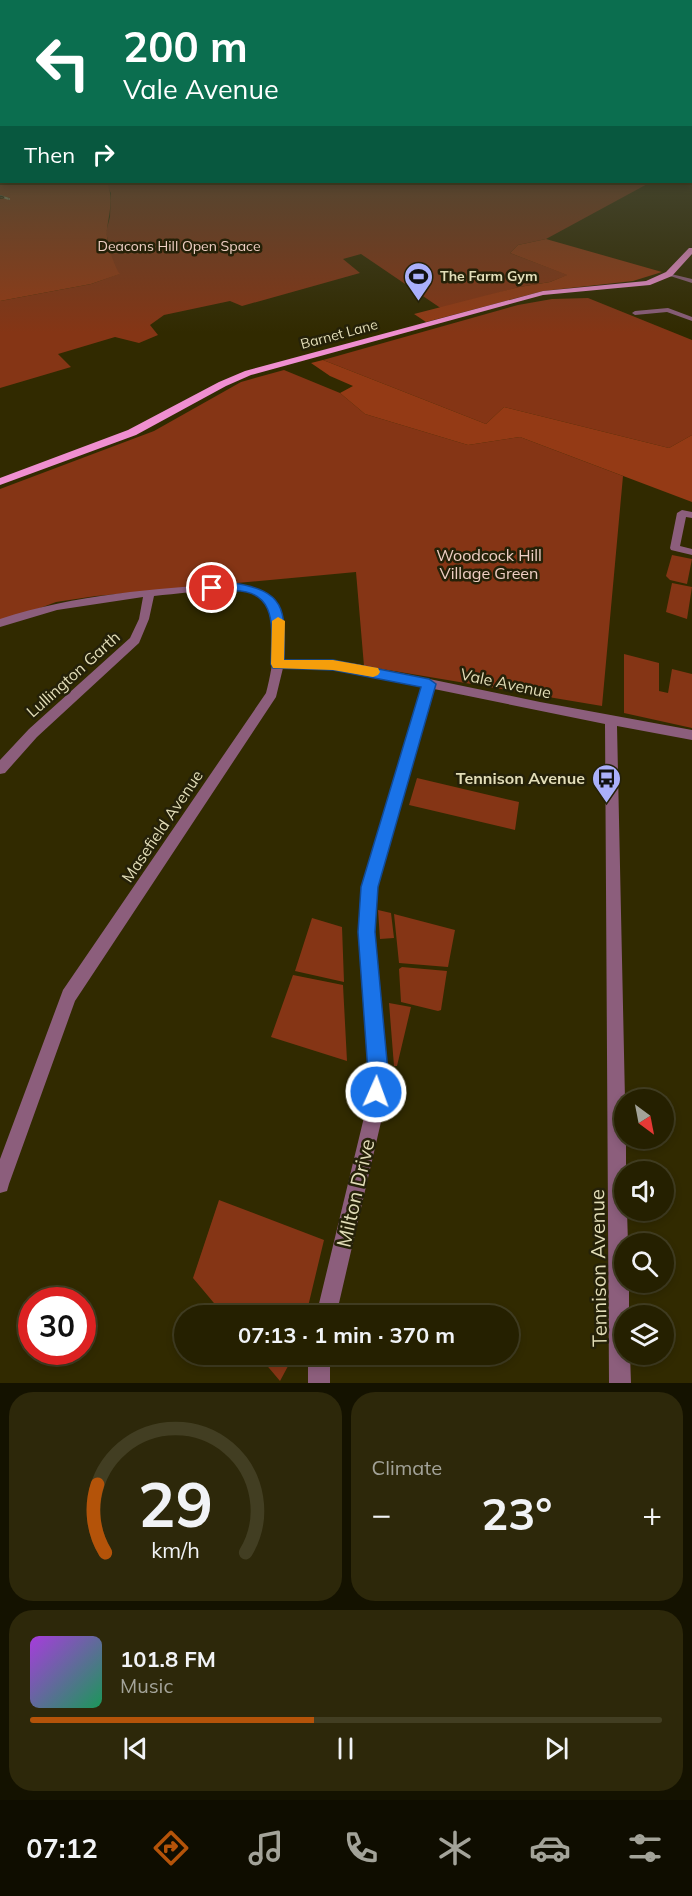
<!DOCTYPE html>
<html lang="en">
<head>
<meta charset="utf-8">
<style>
	:root { --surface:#252000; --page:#2d280a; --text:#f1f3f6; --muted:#a3a399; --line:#423e22; --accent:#b45309 }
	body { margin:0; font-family:Mulish,sans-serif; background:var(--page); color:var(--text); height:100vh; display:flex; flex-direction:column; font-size:22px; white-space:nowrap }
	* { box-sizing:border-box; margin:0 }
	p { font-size:20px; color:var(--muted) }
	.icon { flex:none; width:33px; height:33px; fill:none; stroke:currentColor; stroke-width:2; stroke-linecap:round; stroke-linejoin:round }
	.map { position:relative; height:1383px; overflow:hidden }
	.drawer { display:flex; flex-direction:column; gap:9px; padding:9px; background:#141200; flex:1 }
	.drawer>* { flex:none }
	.banner { position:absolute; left:0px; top:0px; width:693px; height:183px; box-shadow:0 3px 9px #0003,0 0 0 2px var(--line); background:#0b6e4f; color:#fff; overflow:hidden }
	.needle { width:39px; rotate:148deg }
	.controls { position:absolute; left:614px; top:1089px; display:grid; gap:12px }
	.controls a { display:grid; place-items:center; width:60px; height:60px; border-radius:50%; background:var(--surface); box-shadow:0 3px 9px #0003,0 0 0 2px var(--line); font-size:30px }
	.speed { position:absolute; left:18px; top:1287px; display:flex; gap:12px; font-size:30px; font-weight:700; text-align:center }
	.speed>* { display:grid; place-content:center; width:78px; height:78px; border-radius:50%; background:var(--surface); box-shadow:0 3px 9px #0003,0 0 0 2px var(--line); line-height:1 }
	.speed .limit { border:9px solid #d22; background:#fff; color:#111 }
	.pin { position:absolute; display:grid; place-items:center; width:51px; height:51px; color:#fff; margin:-26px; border:3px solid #fff; border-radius:50%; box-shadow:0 2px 6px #0007 }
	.me { position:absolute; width:66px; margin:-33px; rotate:2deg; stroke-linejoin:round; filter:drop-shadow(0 0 4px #0008) }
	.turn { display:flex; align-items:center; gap:21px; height:126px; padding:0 24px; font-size:27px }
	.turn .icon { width:78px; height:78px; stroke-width:2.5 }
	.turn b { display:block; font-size:42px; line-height:51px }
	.then { display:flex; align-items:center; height:57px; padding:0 24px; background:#0003; gap:12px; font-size:22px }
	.big { font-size:45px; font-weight:700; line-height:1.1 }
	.drawer .widget { flex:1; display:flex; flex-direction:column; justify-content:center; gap:9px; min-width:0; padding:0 21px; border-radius:24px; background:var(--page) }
	.drawer .dial { align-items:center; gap:0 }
	.dial svg { height:156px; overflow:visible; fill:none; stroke:var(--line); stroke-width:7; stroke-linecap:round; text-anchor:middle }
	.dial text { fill:var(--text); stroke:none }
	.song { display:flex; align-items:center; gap:18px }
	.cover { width:72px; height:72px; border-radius:9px; background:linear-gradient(135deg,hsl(280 70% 55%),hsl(150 70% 35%)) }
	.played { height:6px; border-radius:3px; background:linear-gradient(90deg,var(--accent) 45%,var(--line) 45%) }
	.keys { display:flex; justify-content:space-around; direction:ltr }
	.heat { display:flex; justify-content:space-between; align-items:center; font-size:33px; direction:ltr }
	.drawer .tiles { flex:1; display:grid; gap:9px; grid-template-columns:1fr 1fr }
	.widget:last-child { grid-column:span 2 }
	.trip { position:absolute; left:174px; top:1305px; width:345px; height:60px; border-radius:30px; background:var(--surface); box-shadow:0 3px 9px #0003,0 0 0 2px var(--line); font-weight:700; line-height:60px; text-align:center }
	.dock { display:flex; height:96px; justify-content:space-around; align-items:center; background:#0f0d00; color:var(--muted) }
	.dock .icon { width:42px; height:42px }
	.dock .selected { color:var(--accent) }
	.dock b { font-size:27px; color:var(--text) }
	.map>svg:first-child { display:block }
	.green { fill:#853515 }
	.forest { fill:#943a15 }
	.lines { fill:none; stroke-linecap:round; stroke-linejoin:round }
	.minor { fill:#8c5e7c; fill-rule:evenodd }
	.tertiary { fill:#8c5e7c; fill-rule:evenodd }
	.primary { fill:#ef8fd0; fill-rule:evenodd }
	.motorway { fill:#fcb7e4; fill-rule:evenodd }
	.rail-casing { stroke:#a5a079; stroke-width:2 }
	.rail { stroke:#252108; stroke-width:1.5; stroke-dasharray:4.5; stroke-linecap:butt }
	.route { fill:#1a73e8; stroke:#114b97; stroke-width:1.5 }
	.slow { fill:#f59e0b }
	.labels { text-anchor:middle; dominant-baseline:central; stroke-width:5; stroke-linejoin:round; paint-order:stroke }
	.far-park-label { font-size:14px; fill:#efcfc4; stroke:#252108 }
	.far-poi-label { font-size:14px; font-weight:bold; fill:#e2ddb8; stroke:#252108; text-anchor:start }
	.far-street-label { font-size:14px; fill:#e2ddb8; stroke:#252108 }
	.park-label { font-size:16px; fill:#efcfc4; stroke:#252108 }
	.street-label { font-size:16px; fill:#e2ddb8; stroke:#252108 }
	.poi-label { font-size:16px; font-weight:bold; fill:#e2ddb8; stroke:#252108; text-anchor:end }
	.near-street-label { font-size:20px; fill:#e2ddb8; stroke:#252108 }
</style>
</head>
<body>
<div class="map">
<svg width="692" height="1383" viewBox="0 0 692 1383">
	<rect width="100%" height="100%" fill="#312a00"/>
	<path class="green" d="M105,182h546l-105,57 -28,6 -8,8 58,22 -18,7 -31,5 -77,22 -81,-55 -18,5 17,14 -118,33 -12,-5 -66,14 -14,10 8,10 -19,8 -24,-6 -57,17 13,13 -71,21v-87l91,-17 28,-10 -6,-9 -7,-33 4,-15 1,-24z
		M588,298l104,42v95l-23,13 -165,-41 -18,17 -163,-64 195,-55 34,-6z
		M284,370l56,23 25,21 103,31 52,-8 103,39 -21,230 -238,-40 -8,-94 -260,24 -40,6 -56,21v-134l154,-58 87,-49z
		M672,555l20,4 -5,25 -17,-4 -4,-4z
		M672,583l20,4 -5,32 -21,-7z
		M624,654l35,9v28l9,2 4,-24 20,5v54l-68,-15z
		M417,778l102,24 -4,28 -106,-25z
		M378,910l13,3 3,25 -14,1z
		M394,914l61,16 -7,37 -49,-4z
		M312,918l30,9 2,55 -49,-11z
		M402,967l45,4 -6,39 -3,1 -37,-9 -2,-33z
		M293,975l50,10 4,76 -76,-24z
		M389,1003l22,4 -14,59h-3z
		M219,1200l105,40 -18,75h-82l-31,-37z
		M258,1355h36l-14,26z"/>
	<path class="forest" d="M0,166l2,16 105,1c7,15 2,30 0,46 -2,9 7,38 13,45l-29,10 -91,17v-102l10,-1 -10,-3z
		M546,239l116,33 -29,9 -90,10 -117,31 -12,-8 105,-27 31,-5 17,-7 -57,-22 8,-8z
		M323,360l163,64 18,-17 165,41 23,-13v67l-172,-65 -52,8 -103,-31 -25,-21 13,-7 -23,-10 -19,-13z"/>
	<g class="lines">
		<path class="minor" d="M668,308l24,9v4l-25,-9 -32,3 -3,-2 3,-2z
			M682,510l10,2v6l-6,-1 -6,29 12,3v6l-21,-5 -1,-2 7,-35z
			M233,583c51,8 54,29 51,77l49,1 24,3 183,38 152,28v10l-75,-14 8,374 -1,38h2v34h-2v38h3l1,34h-4v38h5v34h-5v38h6l1,29h-22l-4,-659 -171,-35 -58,198 -1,45 12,140 -3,37 -48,207h-20l50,-207 3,-37 -10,-140 3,-45 60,-201 -65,-14 -24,-3 -50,-1 -7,29 -201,304 -66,183 -2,7 -7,2v-34l63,-169 203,-297c6,-23 14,-64 2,-87 -5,-11 -24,-16 -36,-16 -26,-1 -53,4 -78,6l-5,23 -10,24 -102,94 -32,36 -5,1v-14l29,-31 101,-91 9,-19 4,-22 -86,13 -57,17v-8c76,-25 154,-30 233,-36z
			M308,1354h22v29h-22z"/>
		<path class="tertiary" d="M667,273l25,6v4l-25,-8z"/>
		<path class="primary" d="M689,248h3v6l-20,22 -22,9 -107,10 -292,80 -25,11 -90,49 -136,50v-7l128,-48 91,-48 26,-11 298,-80 103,-10 20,-9z"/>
		<path class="motorway" d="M0,161h2v4h-2z"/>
		<defs>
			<path id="rail" d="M0,196l9,3"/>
		</defs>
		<use href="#rail" class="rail-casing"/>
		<use href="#rail" class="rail"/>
	</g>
	<linearGradient id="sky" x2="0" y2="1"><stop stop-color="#1b1700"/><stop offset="0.42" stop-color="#484a37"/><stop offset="1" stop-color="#484a37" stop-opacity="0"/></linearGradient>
	<rect width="692" height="333" fill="url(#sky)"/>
	<path class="route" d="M233,583c55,8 52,29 51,77h49l96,19 7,5 -58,203 -3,45 13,140 -5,27 -7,3 -7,-3 -3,-7 2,-20 -10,-140 3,-45 60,-200 -88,-17 -60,-2 -2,-4c1,-35 8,-77 -43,-73 -8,1 -16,3 -22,-3l6,-4z"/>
	<path class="slow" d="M278,617l7,4 -1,39h49l45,8 2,4 -2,3 -5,2 -40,-7 -60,-2 -2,-4 1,-43z"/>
	<defs>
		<symbol id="stadium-pin" viewBox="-11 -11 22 30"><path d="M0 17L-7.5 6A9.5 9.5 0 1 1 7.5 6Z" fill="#aab0fb" stroke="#252108"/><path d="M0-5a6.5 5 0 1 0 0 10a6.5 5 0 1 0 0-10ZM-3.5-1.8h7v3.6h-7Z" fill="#111"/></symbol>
		<symbol id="bus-pin" viewBox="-11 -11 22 30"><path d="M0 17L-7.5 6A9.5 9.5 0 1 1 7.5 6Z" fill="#aab0fb" stroke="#252108"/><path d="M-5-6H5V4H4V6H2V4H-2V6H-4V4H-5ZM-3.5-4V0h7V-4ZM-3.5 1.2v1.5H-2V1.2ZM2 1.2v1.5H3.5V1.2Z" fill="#111"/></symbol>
	</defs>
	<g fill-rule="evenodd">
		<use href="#stadium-pin" x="402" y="260" width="33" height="45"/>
		<use href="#bus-pin" x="590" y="762" width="33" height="45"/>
	</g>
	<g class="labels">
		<g class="far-park-label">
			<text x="179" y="246">Deacons Hill Open Space</text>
		</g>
		<g class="far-poi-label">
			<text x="440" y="276">The Farm Gym</text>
		</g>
		<g class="far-street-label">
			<text transform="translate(339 334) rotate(-15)">Barnet Lane</text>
		</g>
		<g class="park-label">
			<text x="489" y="555">Woodcock Hill<tspan x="489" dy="18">Village Green</tspan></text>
		</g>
		<g class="street-label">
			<text transform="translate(73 674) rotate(-42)">Lullington Garth</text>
			<text transform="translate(506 683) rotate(12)">Vale Avenue</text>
			<text transform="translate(162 826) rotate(-56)">Masefield Avenue</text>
		</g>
		<g class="poi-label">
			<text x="585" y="778">Tennison Avenue</text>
		</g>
		<g class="near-street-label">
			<text transform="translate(355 1193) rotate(-77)">Milton Drive</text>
			<text transform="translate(598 1268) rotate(-91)">Tennison Avenue</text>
		</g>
	</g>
</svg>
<div class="controls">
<a><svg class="needle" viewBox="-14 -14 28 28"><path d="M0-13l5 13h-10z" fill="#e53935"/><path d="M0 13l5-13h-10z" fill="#a3a399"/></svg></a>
<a><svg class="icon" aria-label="sound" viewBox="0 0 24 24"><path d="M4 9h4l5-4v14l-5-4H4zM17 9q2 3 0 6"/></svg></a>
<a><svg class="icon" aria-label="search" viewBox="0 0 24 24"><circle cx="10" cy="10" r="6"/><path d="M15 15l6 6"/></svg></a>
<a><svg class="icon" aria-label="layers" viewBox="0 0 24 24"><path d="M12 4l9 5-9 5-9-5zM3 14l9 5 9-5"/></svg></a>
</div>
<div class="speed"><div class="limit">30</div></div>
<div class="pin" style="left:212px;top:588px;background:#d93025"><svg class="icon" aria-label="arrive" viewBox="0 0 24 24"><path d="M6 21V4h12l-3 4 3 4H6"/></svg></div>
<svg class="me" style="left:376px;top:1092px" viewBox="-20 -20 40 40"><circle r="17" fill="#1a73e8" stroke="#fff" stroke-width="3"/><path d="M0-11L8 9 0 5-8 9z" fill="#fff"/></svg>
<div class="trip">07:13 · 1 min · 370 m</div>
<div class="banner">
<div class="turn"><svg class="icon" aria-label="left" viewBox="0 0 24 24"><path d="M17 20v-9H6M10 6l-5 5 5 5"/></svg><div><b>200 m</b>Vale Avenue</div></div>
<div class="then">Then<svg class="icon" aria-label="right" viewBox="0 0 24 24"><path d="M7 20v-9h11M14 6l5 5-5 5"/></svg></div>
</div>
</div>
<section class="drawer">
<div class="tiles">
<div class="widget dial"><svg viewBox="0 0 100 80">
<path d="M14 69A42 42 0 1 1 86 69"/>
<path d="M14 69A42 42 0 0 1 10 34" stroke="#b45309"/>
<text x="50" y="56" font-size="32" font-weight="700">29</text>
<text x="50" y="72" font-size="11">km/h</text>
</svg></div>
<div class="widget"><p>Climate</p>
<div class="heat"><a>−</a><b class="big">23°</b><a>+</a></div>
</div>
<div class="widget">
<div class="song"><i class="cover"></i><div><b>101.8 FM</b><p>Music</p></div></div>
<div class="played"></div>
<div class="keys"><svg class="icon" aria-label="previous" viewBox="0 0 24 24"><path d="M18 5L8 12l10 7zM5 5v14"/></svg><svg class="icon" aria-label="pause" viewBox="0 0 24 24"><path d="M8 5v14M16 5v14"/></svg><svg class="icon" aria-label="next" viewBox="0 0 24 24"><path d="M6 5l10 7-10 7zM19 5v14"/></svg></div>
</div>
</div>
</section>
<nav class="dock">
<b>07:12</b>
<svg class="icon selected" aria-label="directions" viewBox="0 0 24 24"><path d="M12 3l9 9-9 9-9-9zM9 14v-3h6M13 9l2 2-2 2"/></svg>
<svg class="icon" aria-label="music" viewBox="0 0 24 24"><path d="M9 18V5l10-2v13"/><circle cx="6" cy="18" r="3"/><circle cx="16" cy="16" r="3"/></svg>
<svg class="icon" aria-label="phone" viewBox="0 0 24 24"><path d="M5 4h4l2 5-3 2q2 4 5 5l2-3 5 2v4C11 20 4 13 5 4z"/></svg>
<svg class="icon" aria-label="climate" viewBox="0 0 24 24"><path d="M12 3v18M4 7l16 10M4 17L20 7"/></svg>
<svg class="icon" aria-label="car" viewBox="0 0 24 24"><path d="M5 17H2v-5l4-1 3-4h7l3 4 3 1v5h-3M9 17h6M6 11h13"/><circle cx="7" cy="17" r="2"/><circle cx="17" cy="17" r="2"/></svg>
<svg class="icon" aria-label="filters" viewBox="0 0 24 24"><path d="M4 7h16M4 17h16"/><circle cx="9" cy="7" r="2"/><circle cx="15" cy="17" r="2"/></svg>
</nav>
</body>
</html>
